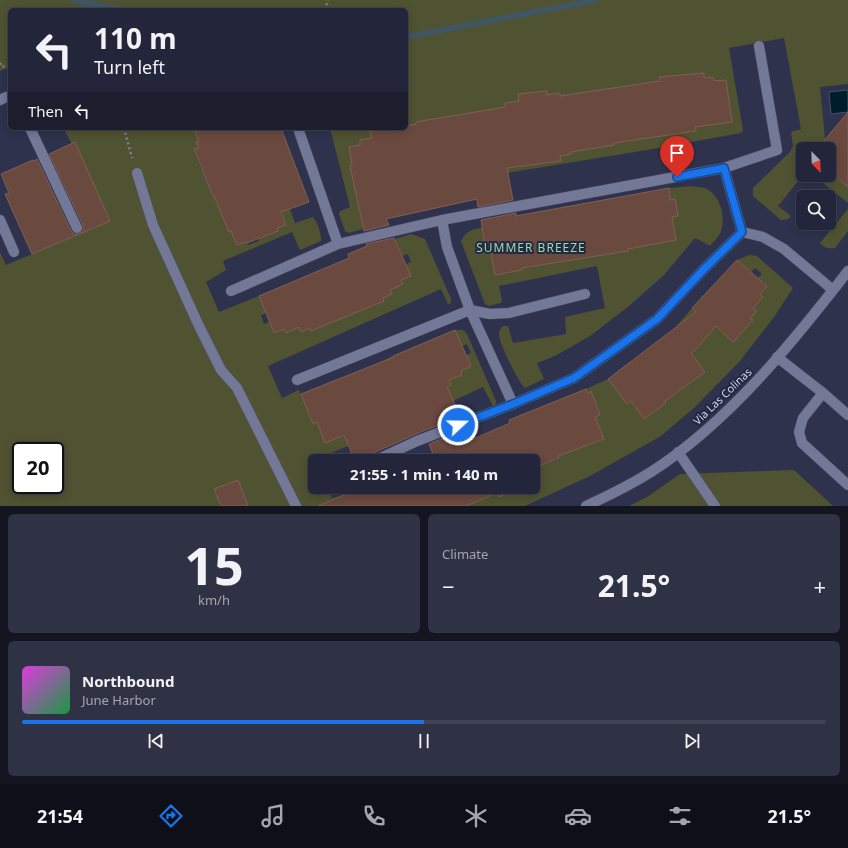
<!DOCTYPE html>
<html lang="en">
<head>
<meta charset="utf-8">
<style>
	:root { --surface:#23263a; --page:#2f3245; --text:#f1f3f6; --muted:#a3a5af; --line:#404354; --accent:#1a73e8 }
	body { margin:0; font-family:"Noto Sans",sans-serif; background:var(--page); color:var(--text); height:100vh; display:flex; flex-direction:column; font-size:15px; white-space:nowrap }
	* { box-sizing:border-box; margin:0 }
	p { font-size:13px; color:var(--muted) }
	.icon { flex:none; width:22px; height:22px; fill:none; stroke:currentColor; stroke-width:2; stroke-linecap:round; stroke-linejoin:round }
	.map { position:relative; height:506px; overflow:hidden }
	.sheet { display:flex; flex-direction:column; gap:8px; padding:8px; background:#131520; flex:1 }
	.sheet>* { flex:none }
	.top-card { position:absolute; left:8px; top:8px; width:400px; height:122px; border-radius:6px; box-shadow:0 2px 10px #0003,0 0 0 1px var(--line); background:#23263a; color:var(--text); overflow:hidden }
	.needle { width:26px; rotate:157deg }
	.controls { position:absolute; left:796px; top:142px; display:grid; gap:8px }
	.controls a { display:grid; place-items:center; width:40px; height:40px; border-radius:6px; background:var(--surface); box-shadow:0 2px 10px #0003,0 0 0 1px var(--line); font-size:20px }
	.speed { position:absolute; left:12px; top:442px; display:flex; gap:8px; font-size:20px; font-weight:700; text-align:center }
	.speed>* { display:grid; place-content:center; width:52px; height:52px; border-radius:50%; background:var(--surface); box-shadow:0 2px 10px #0003,0 0 0 1px var(--line); line-height:1 }
	.speed .limit { border:2px solid #111; border-radius:6px; background:#fff; color:#111 }
	.pin { position:absolute; display:grid; place-items:center; width:34px; height:34px; color:#fff; margin:-41px -17px; border-radius:50% 50% 50% 0; rotate:-45deg; box-shadow:0 0 4px #0007 }
	.pin .icon { rotate:45deg }
	.me { position:absolute; width:44px; margin:-22px; rotate:69deg; stroke-linejoin:round; filter:drop-shadow(0 0 3px #0008) }
	.turn { display:flex; align-items:center; gap:14px; height:84px; padding:0 20px; font-size:18px }
	.turn .icon { width:52px; height:52px; stroke-width:2.5 }
	.turn b { display:block; font-size:28px; line-height:34px }
	.then { display:flex; align-items:center; height:38px; padding:0 20px; background:#0003; gap:8px; font-size:15px }
	.big { font-size:30px; font-weight:700; line-height:1.1 }
	.sheet .tile { flex:1; display:flex; flex-direction:column; justify-content:center; gap:6px; min-width:0; padding:0 14px; border-radius:6px; background:var(--page) }
	.sheet .dial { align-items:center; gap:0 }
	.dial b { font-size:52px; line-height:1 }
	.song { display:flex; align-items:center; gap:12px }
	.cover { width:48px; height:48px; border-radius:6px; background:linear-gradient(135deg,hsl(300 70% 55%),hsl(140 70% 35%)) }
	.played { height:4px; border-radius:2px; background:linear-gradient(90deg,var(--accent) 50%,var(--line) 50%) }
	.keys { display:flex; justify-content:space-around; direction:ltr }
	.heat { display:flex; justify-content:space-between; align-items:center; font-size:22px; direction:ltr }
	.sheet .tiles { flex:1; display:grid; gap:8px; grid-template-columns:1fr 1fr }
	.tile:last-child { grid-column:span 2 }
	.trip { position:absolute; left:308px; top:454px; width:232px; height:40px; border-radius:6px; background:var(--surface); box-shadow:0 2px 10px #0003,0 0 0 1px var(--line); font-weight:700; line-height:40px; text-align:center }
	.dock { display:flex; height:64px; justify-content:space-around; align-items:center; background:#0e0f17; color:var(--muted) }
	.dock .icon { width:28px; height:28px }
	.dock .selected { color:var(--accent) }
	.dock b { font-size:18px; color:var(--text) }
	.map>svg:first-child { display:block }
	.green { fill:#505331; fill-rule:evenodd }
	.water { fill:#001d2c; stroke:#405665 }
	.lines { fill:none; stroke-linecap:round; stroke-linejoin:round }
	.stream { stroke:#405665; stroke-width:6 }
	.building { fill:#6a493f; stroke:#815f54 }
	.minor-casing { stroke:#4d4f66; stroke-width:11 }
	.path { stroke:#808399; stroke-width:2.5; stroke-dasharray:2 3; stroke-linecap:butt }
	.minor { stroke:#747897; stroke-width:10 }
	.route-casing { stroke:#114b97; stroke-width:10 }
	.route { stroke:#1a73e8; stroke-width:7 }
	.labels { text-anchor:middle; dominant-baseline:central; stroke-width:4; stroke-linejoin:round; paint-order:stroke }
	.street-label { font-size:11px; fill:#d7daeb; stroke:#252842 }
	.neighbourhood-label { font-size:12px; letter-spacing:1px; fill:#96ddac; stroke:#252842 }
</style>
</head>
<body>
<div class="map">
<svg width="848" height="506" viewBox="0 0 848 506">
	<rect width="100%" height="100%" fill="#2f324d"/>
	<path class="green" d="M0,0h848v84l-28,3 5,52 -8,10h-14v26l-25,31 13,10 -3,3 -7,1 -28,-24v-8l37,-36 3,-6 -2,-14 10,-3 -17,-91 -55,10 14,82 -2,3 -94,17 -140,23 -149,31 5,25 -14,4 -4,-2 -6,-17 1,-3 10,-4 -20,-79h76v-118h-396v57l-10,4z
		M63,128h132l4,13 -3,1 3,6 -5,2 7,19 11,-3 -6,14 7,16 4,-1 12,37 2,-1 6,14 10,-3 1,3 11,-4 -1,-5 5,-1 1,2 13,-6v-3l9,-4 -10,-26 14,11 5,14 18,-6c4,5 9,17 8,24l-21,9 -8,-18 -69,29 3,9 -20,12 13,30 40,-16 7,17 -5,2 3,9 5,-2 5,11 24,-9 3,8 9,-4 1,3 27,-11 -6,-23 -12,-27 14,-5 23,47 27,-11 -1,-3 9,-4 -4,-8 15,-2 -2,-4 10,-4 -5,-12 5,-2 -3,-8 -6,2 -7,-17 16,-5 14,5 26,60v4l-3,1 -7,-15 -173,77 14,32 17,-8 14,34 4,-2 8,20 26,-9 31,-59 -4,-11 15,-7 12,27 38,6 8,-4 -3,-8 5,-3 2,4 7,-3 -1,-4 10,-5 -5,-11 5,-2 -4,-9 -5,2 -7,-16h8l4,4 29,67v3l-3,2 -10,-19 -30,14 -124,53 2,7h-16v26h12l5,11 11,-3 4,11h-347v-254l6,13 104,-44 -35,-78 -3,1zM21,451h34v34h-34z
		M829,171l15,13 4,-3v22l-35,-28h16z
		M692,186c4,1 9,1 13,2 15,6 21,29 16,43 -2,6 -8,11 -11,15l-15,-8 -31,37 -35,31 -39,30 -35,20 -18,7 7,16 -19,9c-7,-6 -26,-45 -26,-54 0,-4 2,-6 4,-8h5l5,17 53,-9 -1,-17 40,-9 -8,-42 -98,20 3,14 -1,3 -12,3 -4,-2 -24,-63c5,-10 11,-12 21,-13l4,26 5,-1 31,17 -1,-6 21,1 28,-5 -8,-53 25,-4 14,52 27,-4 -1,-7 21,1 28,-5 -4,-23 6,-1 -3,-17 -5,1 -1,-12z
		M848,209v22l-13,17c-7,1 -10,0 -15,-5z
		M749,255l8,1 36,32 -19,29 -34,44 -45,46 -34,29 -71,40 -65,30h-59l13,-6 -3,-7 18,-6 5,10 18,-8 -1,-2h17v-20l1,2 25,-10 -2,-6 19,-8 2,4 26,-10 -9,-22 5,-2 -6,-16 -4,1 -4,-11 22,-10 19,25 4,-3 13,18 22,-16 -3,-6 19,-8 23,-17 -14,-19 4,-3 -21,-21 18,-21 22,21 2,-3 17,15 19,-20 -2,-3 7,-7 -7,-6 7,-2 6,-5 -3,-4 7,-8 -9,-8 4,-4 -7,-6 -4,4 -14,-12z
		M794,470l39,36h-204l18,-9 33,-23z"/>
	<path class="water" d="M848,90v22l-17,2 -2,-22z"/>
	<g class="lines">
		<path class="stream" d="M74,0l46,10
			M406,36h6l184,-36"/>
	</g>
	<path class="building" d="M704,73v5l9,-1 1,4 12,-1 6,42 -37,5 1,4 -82,12v2l-43,7v2l-11,2 1,5 -54,7 6,32 -35,7 -1,-8 -91,20 3,6 -25,6 -14,-65 2,-1 -3,-18 11,-2v-5l12,-2 -2,-7 18,-3h18v-2l10,-2v-2l89,-15v-4l14,-2 -1,-7 29,-3v4l13,-2v3l100,-15 -1,-4z
		M848,112v75l-19,-16v-22h-12z
		M194,128h87l28,74 -28,10 5,13 -9,3 1,3 -31,12v-1l-10,3 -6,-14 -2,1 -15,-36h-1l-19,-47 5,-1 -3,-6 3,-1z
		M75,142l35,79 -78,33 -27,-60 4,-1 -8,-19 32,-14 1,1 3,-2 34,72 3,3h5l4,-3v-6l-34,-71z
		M669,188l1,12 5,-1 3,17 -6,1 4,23 -48,9v2l-106,17v2l-27,5 -4,-22 -5,1 -5,-34 35,-7v3z
		M394,238l17,38 -10,4 2,4 -13,6 2,4 -9,4 1,3 -73,30 -1,-3 -9,4 -2,-5 -13,6 -2,-4 -10,4 -15,-37 90,-38 -1,-4 19,-8 -1,-2z
		M737,260l30,26 -7,8 3,3 -10,11 4,3 -7,7 3,2 -20,22 -17,-16 -20,23 -5,4 14,19 -40,29 1,2 -22,16 -13,-18 -4,3 -19,-25 88,-67 -4,-4z
		M455,330l16,36 -10,5 1,4 -13,5 2,5 -4,2 14,30 -38,14 -68,30 -11,-26 -19,8 -8,-21 -4,2 -12,-30 93,-37 -1,-1z
		M586,389l2,5 3,-3 9,24 -5,2 9,22 -46,17 1,2 -26,11v-8h-97l-7,-17 37,-15 5,11 39,-17 -1,-3z
		M238,480l10,26h-27l-7,-17z
		M363,487h153l1,2 -18,8 -2,-4 -31,13h-148z"/>
	<g class="lines">
		<defs>
			<path id="minor" d="M759,46l18,104 -53,18 18,64 21,5 21,12 49,41
				M0,100l6,-3h4
				M30,128l47,100
				M299,131l39,113
				M137,173l16,52 46,101 22,44 16,18 59,118
				M0,220l14,32
				M442,220l5,27 23,63 43,94
				M231,291l107,-47 104,-24 282,-52
				M777,357l46,36
				M297,380l173,-70 20,4 19,-1 76,-19
				M848,415l-25,-22 -20,25 -4,14 3,11 46,42
				M678,452l37,54
				M374,461l43,-20 96,-37 61,-26 83,-59 47,-50 38,-37
				M586,506c22,-10 44,-21 65,-34 78,-50 141,-129 197,-201"/>
		</defs>
		<use href="#minor" class="minor-casing"/>
		<path class="path" d="M325,10l3,-10
			M0,63l2,4 8,-3
			M124,128l8,30"/>
		<use href="#minor" class="minor"/>
	</g>
	<g class="lines">
		<defs>
			<path id="route" d="M458,425l55,-21 61,-26 83,-59 47,-50 38,-37 -18,-64 -47,9"/>
		</defs>
		<use href="#route" class="route-casing"/>
		<use href="#route" class="route"/>
	</g>
	<g class="labels">
		<g class="street-label">
			<text transform="translate(722 396) rotate(-44)">Via Las Colinas</text>
		</g>
		<g class="neighbourhood-label">
			<text x="531" y="247">SUMMER BREEZE</text>
		</g>
	</g>
</svg>
<div class="controls">
<a><svg class="needle" viewBox="-14 -14 28 28"><path d="M0-13l5 13h-10z" fill="#e53935"/><path d="M0 13l5-13h-10z" fill="#a3a5af"/></svg></a>
<a><svg class="icon" aria-label="search" viewBox="0 0 24 24"><circle cx="10" cy="10" r="6"/><path d="M15 15l6 6"/></svg></a>
</div>
<div class="speed"><div class="limit">20</div></div>
<div class="pin" style="left:677px;top:177px;background:#d93025"><svg class="icon" aria-label="arrive" viewBox="0 0 24 24"><path d="M6 21V4h12l-3 4 3 4H6"/></svg></div>
<svg class="me" style="left:458px;top:425px" viewBox="-20 -20 40 40"><circle r="17" fill="#1a73e8" stroke="#fff" stroke-width="3"/><path d="M0-11L8 9 0 5-8 9z" fill="#fff"/></svg>
<div class="trip">21:55 · 1 min · 140 m</div>
<div class="top-card">
<div class="turn"><svg class="icon" aria-label="left" viewBox="0 0 24 24"><path d="M17 20v-9H6M10 6l-5 5 5 5"/></svg><div><b>110 m</b>Turn left</div></div>
<div class="then">Then<svg class="icon" aria-label="left" viewBox="0 0 24 24"><path d="M17 20v-9H6M10 6l-5 5 5 5"/></svg></div>
</div>
</div>
<section class="sheet">
<div class="tiles">
<div class="tile dial"><b>15</b><p>km/h</p></div>
<div class="tile"><p>Climate</p>
<div class="heat"><a>−</a><b class="big">21.5°</b><a>+</a></div>
</div>
<div class="tile">
<div class="song"><i class="cover"></i><div><b>Northbound</b><p>June Harbor</p></div></div>
<div class="played"></div>
<div class="keys"><svg class="icon" aria-label="previous" viewBox="0 0 24 24"><path d="M18 5L8 12l10 7zM5 5v14"/></svg><svg class="icon" aria-label="pause" viewBox="0 0 24 24"><path d="M8 5v14M16 5v14"/></svg><svg class="icon" aria-label="next" viewBox="0 0 24 24"><path d="M6 5l10 7-10 7zM19 5v14"/></svg></div>
</div>
</div>
</section>
<nav class="dock">
<b>21:54</b>
<svg class="icon selected" aria-label="directions" viewBox="0 0 24 24"><path d="M12 3l9 9-9 9-9-9zM9 14v-3h6M13 9l2 2-2 2"/></svg>
<svg class="icon" aria-label="music" viewBox="0 0 24 24"><path d="M9 18V5l10-2v13"/><circle cx="6" cy="18" r="3"/><circle cx="16" cy="16" r="3"/></svg>
<svg class="icon" aria-label="phone" viewBox="0 0 24 24"><path d="M5 4h4l2 5-3 2q2 4 5 5l2-3 5 2v4C11 20 4 13 5 4z"/></svg>
<svg class="icon" aria-label="climate" viewBox="0 0 24 24"><path d="M12 3v18M4 7l16 10M4 17L20 7"/></svg>
<svg class="icon" aria-label="car" viewBox="0 0 24 24"><path d="M5 17H2v-5l4-1 3-4h7l3 4 3 1v5h-3M9 17h6M6 11h13"/><circle cx="7" cy="17" r="2"/><circle cx="17" cy="17" r="2"/></svg>
<svg class="icon" aria-label="filters" viewBox="0 0 24 24"><path d="M4 7h16M4 17h16"/><circle cx="9" cy="7" r="2"/><circle cx="15" cy="17" r="2"/></svg>
<b>21.5°</b>
</nav>
</body>
</html>
